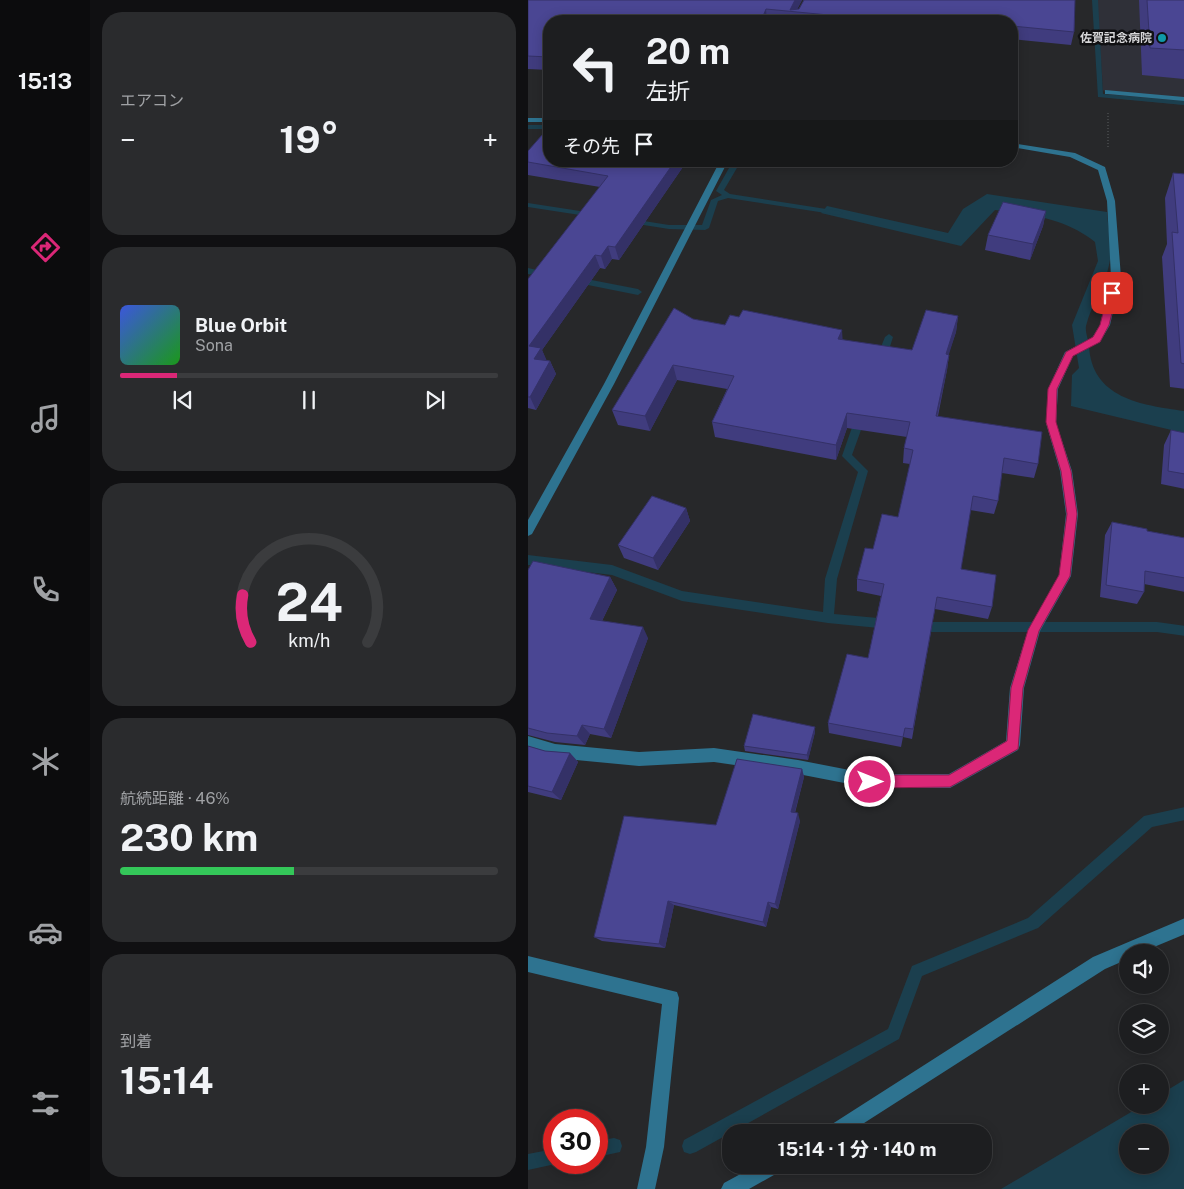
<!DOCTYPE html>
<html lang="ja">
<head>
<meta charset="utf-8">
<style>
	:root { --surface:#1d1e20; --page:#2a2b2d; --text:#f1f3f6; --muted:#a0a2a5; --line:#3b3c3e; --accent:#db2777 }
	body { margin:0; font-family:"Public Sans","Noto Sans JP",sans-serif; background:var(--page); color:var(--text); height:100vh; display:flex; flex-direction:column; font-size:19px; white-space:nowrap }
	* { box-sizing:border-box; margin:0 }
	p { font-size:16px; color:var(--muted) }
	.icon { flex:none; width:28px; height:28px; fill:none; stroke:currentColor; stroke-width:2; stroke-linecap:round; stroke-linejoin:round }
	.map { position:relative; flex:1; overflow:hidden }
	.drawer { display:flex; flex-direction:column; gap:12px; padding:12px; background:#101012; width:438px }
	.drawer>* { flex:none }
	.banner { position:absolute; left:15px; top:15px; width:475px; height:152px; border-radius:20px; box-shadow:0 2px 12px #0003,0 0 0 1px var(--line); background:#1d1e20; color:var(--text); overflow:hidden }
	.buttons { position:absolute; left:591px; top:944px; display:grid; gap:10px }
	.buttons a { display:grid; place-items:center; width:50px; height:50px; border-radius:50%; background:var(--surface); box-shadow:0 2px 12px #0003,0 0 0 1px var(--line); font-size:25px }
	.speed { position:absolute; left:15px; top:1109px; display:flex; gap:10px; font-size:25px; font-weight:700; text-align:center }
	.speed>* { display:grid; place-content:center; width:65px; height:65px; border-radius:50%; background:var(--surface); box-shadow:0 2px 12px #0003,0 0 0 1px var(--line); line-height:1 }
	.speed .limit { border:8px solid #d22; background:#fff; color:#111 }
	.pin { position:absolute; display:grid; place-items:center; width:42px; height:42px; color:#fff; margin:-21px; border-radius:10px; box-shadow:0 2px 8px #0006 }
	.me { position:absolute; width:55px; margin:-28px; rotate:90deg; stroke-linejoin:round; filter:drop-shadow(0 0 4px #0008) }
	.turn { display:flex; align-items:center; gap:18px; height:105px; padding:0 20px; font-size:22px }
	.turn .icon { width:65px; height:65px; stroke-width:2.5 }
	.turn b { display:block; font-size:35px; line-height:42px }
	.then { display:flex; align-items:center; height:48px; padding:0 20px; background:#0003; gap:10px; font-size:19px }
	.big { font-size:38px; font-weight:700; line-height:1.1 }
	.drawer .tile { flex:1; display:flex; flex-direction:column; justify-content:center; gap:8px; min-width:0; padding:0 18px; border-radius:20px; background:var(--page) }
	.drawer .dial { align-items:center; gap:0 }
	.dial svg { height:130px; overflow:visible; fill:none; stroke:var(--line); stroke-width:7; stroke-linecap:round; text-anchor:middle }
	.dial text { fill:var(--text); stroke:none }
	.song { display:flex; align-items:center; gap:15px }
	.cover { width:60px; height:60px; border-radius:8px; background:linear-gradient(135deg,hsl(230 70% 55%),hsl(120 70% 35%)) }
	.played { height:5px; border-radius:2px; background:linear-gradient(90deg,var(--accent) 15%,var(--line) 15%) }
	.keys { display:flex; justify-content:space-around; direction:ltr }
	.heat { display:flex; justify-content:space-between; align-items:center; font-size:28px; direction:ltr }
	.charge { height:8px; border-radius:4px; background:linear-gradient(90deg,#34c759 46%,var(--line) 0) }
	.trip { position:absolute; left:194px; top:1124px; width:270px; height:50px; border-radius:20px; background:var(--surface); box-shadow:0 2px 12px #0003,0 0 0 1px var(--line); font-weight:700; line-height:50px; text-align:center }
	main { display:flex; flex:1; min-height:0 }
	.dock { display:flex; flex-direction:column; width:90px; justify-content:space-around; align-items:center; background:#0c0c0d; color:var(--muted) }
	.dock .icon { width:35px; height:35px }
	.dock .on { color:var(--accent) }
	.dock b { font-size:22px; color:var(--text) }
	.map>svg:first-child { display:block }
	.built { fill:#2f3038 }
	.water { fill:#1b3f4e; fill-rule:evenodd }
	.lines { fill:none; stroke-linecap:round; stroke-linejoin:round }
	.stream { fill:#1b3f4e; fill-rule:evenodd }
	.path { stroke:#5d5e60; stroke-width:2; stroke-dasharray:0.5 2.5; stroke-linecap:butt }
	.minor { fill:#2e7390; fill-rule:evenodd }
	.wall { fill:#403c7e }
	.shaded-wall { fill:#343167 }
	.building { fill:#4a4693; stroke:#343167 }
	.route { fill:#db2777; stroke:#8e194d }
	.culture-dot { fill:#0f9aa8; stroke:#101012; stroke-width:2 }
	.labels { text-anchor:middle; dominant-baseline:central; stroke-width:5; stroke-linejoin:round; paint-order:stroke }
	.far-poi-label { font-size:12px; font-weight:bold; fill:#d6d6d8; stroke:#101012; text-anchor:end }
</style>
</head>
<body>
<main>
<nav class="dock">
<b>15:13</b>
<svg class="icon on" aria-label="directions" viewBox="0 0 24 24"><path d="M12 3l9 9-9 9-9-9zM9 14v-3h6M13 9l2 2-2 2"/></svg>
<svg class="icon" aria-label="music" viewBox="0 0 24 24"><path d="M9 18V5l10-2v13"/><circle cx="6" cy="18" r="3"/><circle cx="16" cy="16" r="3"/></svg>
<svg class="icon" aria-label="phone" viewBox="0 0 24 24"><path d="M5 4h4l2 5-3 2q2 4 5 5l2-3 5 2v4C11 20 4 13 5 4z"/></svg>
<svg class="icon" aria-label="climate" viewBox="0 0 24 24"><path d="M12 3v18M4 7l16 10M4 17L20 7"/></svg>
<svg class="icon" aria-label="car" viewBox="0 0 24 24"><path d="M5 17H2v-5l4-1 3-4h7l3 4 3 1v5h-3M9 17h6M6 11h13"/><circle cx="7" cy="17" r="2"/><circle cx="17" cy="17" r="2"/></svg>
<svg class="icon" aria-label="filters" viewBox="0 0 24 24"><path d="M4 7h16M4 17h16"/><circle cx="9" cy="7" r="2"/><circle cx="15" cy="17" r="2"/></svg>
</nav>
<section class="drawer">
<div class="tile"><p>エアコン</p>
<div class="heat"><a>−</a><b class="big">19°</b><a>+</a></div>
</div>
<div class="tile">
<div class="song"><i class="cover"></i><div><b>Blue Orbit</b><p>Sona</p></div></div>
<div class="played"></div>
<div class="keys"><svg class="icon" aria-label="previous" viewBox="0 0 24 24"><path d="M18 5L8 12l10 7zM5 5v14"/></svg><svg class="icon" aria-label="pause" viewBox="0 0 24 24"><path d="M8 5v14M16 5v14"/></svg><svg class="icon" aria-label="next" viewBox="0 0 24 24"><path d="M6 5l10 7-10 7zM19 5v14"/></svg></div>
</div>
<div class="tile dial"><svg viewBox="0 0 100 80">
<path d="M14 69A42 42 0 1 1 86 69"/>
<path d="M14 69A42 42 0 0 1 9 40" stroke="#db2777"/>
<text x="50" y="56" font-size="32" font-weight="700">24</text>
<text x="50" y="72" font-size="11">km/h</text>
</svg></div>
<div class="tile"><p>航続距離 · 46%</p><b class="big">230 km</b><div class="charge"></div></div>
<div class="tile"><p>到着</p><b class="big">15:14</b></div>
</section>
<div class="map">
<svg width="657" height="1189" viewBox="0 0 657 1189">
	<rect width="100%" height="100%" fill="#27282a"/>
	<path class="built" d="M569,0h87v105l-73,-7 -8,-8z"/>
	<path class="water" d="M459,194l120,18c1,16 6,37 2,53 -4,21 -18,40 -23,61 -1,6 2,13 3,19 2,53 52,60 95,66v22l-113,-27 1,-31 7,-7 -7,-43 26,-64 -3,-19c-29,-23 -64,-28 -100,-32l-34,36 -140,-33 6,-7 121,27 15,-24z
		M656,1080v109h-183l142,-84h17l1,-11zM600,1132h32v33h-32z"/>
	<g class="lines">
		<path class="stream" d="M564,0h6l5,94 82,7v4l-87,-8z
			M0,125h21v4h-21z
			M205,161h8l-17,29 6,4 109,17 4,2 -4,2 -111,-17 -10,3 -9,27 -4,2 -36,-1 -38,-6 -4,-2 4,-2 38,6h33l9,-25 11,-5 -6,-4z
			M0,203l65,10 4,2 -4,2 -65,-10z
			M0,268l23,5 1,2 -4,3 -20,-4z
			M48,277l62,12 4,3 -4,3 -65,-13 -1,-2z
			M361,334l4,3 -7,22 -2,2h-6l-2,-2 9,-22z
			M333,412l5,4 -14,39 16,16 -31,108 -3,35 55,5 4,1 2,4 -2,4 -4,1 -61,-6 -146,-22 -70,-26 -84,-10v-10l84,10 70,26 141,21 2,-33 33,-107 -16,-16 14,-40z
			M389,622h240l28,4v10l-28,-4h-240l-4,-1 -2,-4 2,-4z
			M657,807v13l-33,7 -114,101 -116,48 -23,63 -203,113 -6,2 -6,-2 -2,-6 2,-6 204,-111 24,-63 116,-48 116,-102z
			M86,1138l6,2 2,6 -2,6 -23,5v-16z
			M26,1149v13l6,1 -32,7v-16z"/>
		<path class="path" d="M580,113v34"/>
		<path class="minor" d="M577,90l80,7v4l-77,-7h-3z
			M0,118h21v4h-21z
			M484,143l63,10 30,14 10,34 6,76 -11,48 -10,17 -27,14 -15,33 -2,34 16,48 6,43 -7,62 -31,55 -16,57 -4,57 -2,5 -68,38h-80l-72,-14 -84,-12 -75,4 -84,-8 -27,-8v-14l27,8 84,8 75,-4 84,12 72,14h79l57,-33 4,-53 18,-58 31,-55 7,-61 -6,-43 -14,-48 2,-34 17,-37 27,-14 8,-13 11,-48 -4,-76 -9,-31 -28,-13 -58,-10z
			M192,161h8l-114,223 -82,150 -4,2v-16l76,-136z
			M657,918v16l-43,18h-14v7l-23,10 -255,163h-24l3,-6 264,-169z
			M0,956l149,36 2,6 -15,149 -9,42h-18l9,-42 16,-143 -134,-32z
			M229,1165h27l-3,6 -32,18h-28l3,-6z"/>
	</g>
	<path class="wall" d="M0,0h274l-5,9h2l5,-9h271l-1,32 -3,13 -59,-6v-18h-463v49l-21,-1z
		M611,0h46v79l-43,-4z
		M0,151l21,10h138l-68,99 -7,-1 -7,10 -5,-1 -58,82 4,10 4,1 6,13 -20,36 -8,-2v-129l72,-92 -72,-12z
		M645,173l12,1v215l-15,-2 -8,-130 5,-13 -2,-46z
		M518,211l-3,15 -13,34 -45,-10 3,-15z
		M430,316l-2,16 -8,23h1l-2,15 -9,46 100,48 -4,14 -32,-5 -4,28 -4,13 -24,-4 -9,59 31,38 -4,12 -53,-10 -23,130 -9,-2 -2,10 -72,-14 -1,-10 40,-65 13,-62 -24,-5v-12l16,-30 25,-32 12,-53 -7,-1 1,-15 3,-11 -60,-9 -11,32 -121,-23 -3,-15 15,-33 -50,-9 -27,51 -32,-6 -6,-15 81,-91 32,6 187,25z
		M643,430l14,3v56l-24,-5 3,-39z
		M158,508l4,13 -32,49 -34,-12 -6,-13z
		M584,522l35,9 38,7v54l-41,-8v8l-7,12 -37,-7 5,-62z
		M0,570l82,7 7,13 -15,31 46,17 -37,100 -21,-4 -5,11 -30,-3 -27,-7z
		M287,732l-7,28 -63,-9 -1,-5z
		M0,746l17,5 25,2 8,9 -17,38 -33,-8z
		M274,769l2,8 -9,36 5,8 -22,88 -7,-2 -5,20 -92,-22 -9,43 -63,-7 -8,-4z"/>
	<path class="shaded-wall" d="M267,0h7l-6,12 -6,-2z
		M238,9l1,12h-6z
		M147,161h12l-68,99 -4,-13z
		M518,211l-3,15 -13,34 3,-16z
		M80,246l4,13 -7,10 -4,-13z
		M67,255l5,13 -58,82 5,11 -7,10 -11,-25z
		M430,316l-2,16 -12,38 2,-16z
		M314,330l1,15 -5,-6z
		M421,355l-2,15 -13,60 2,-14z
		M22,361l6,13 -20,36 -6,-13z
		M145,365l4,15 -27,51 -5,-15z
		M319,413v15l-11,32v-15z
		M158,508l4,13 -32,49 -5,-12z
		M82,577l7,13 -20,41 -7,-12z
		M115,627l5,11 -37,100 -7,-9z
		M54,725l8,9 -5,11 -8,-9z
		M287,727v5l-7,28 -1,-5z
		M42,753l8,9 -17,38 -9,-8z
		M274,769l2,8 -11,42 -2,-7z
		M270,813l2,8 -22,88 -3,-5z
		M140,901l6,4 -9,43 -6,-4z
		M240,902l3,5 -5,20 -3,-5z"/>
	<path class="building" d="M0,0h267l-5,10 9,-1 5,-9h271l-1,32 -62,-6v-5h-49l-23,-2 -1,2h-48l-125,-12 -5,12h-212v36l-21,-1z
		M619,0h38v50l-35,-2z
		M21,127v34h126l-60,86 -7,-1 -7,10 -6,-1 -66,91 12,2 -7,11 16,2 -20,36h-2v-118l80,-103 -80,-14v-11z
		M645,173l12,1v190l-4,-1 -9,-131 6,1z
		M475,202l43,9 -13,33 -45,-9z
		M146,308l19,11 32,6 5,-10 9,2 4,-7 99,20 -4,9 74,11 14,-40 32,6 -12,38 3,1 -13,61 106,16 -4,32 -34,-6 -6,43 -25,-5 -12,73 35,6 -4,32 -55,-10 -24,132 -8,-1 -2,9 -75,-14 19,-69 21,4 16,-74 -27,-5 8,-31 8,1 9,-35 16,3 15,-67 -9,-2 6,-26 -63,-9 -11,32 -124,-23 22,-46 -61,-11 -28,51 -33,-6z
		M643,430l14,3v41l-17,-3z
		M124,496l34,12 -33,50 -35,-13z
		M584,522l35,7v2l38,7v40l-40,-7 -1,21 -38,-7z
		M5,561l77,16 -20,42 53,8 -39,102 -22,-4 -5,11 -30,-3 -19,-5v-158z
		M225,714l62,13 -8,28 -63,-9z
		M0,746l17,5 25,2 -18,39 -24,-6z
		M209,759l65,10 -11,43 7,1 -23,91 -7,-2 -5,20 -95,-21 -9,43 -65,-7 30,-121 92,9z"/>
	<path class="route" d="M584,290l5,3 -8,32 -9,17 -27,14 -16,33 -1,33 15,49 6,43 -7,62 -31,55 -16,57 -5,61 -68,38 -80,1 -5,-2 -2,-4 2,-5 5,-2h79l58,-34 4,-53 17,-58 31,-55 8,-61 -6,-43 -15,-49 2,-33 18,-37 27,-15 7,-12 8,-32z"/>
	<circle class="culture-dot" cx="634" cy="38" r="5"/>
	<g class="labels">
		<g class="far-poi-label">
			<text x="624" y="38">佐賀記念病院</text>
		</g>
	</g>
</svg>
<div class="buttons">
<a><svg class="icon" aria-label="sound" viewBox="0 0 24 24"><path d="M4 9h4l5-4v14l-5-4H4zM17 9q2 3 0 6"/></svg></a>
<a><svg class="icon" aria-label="layers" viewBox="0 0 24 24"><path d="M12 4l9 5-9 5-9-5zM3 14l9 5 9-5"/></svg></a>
<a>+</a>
<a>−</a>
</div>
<div class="speed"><div class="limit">30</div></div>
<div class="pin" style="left:584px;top:293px;background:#d93025"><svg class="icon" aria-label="arrive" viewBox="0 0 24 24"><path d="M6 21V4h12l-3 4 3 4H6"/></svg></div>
<svg class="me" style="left:342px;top:782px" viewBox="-20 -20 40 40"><circle r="17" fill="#db2777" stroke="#fff" stroke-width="3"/><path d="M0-11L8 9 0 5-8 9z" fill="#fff"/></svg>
<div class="trip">15:14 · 1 分 · 140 m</div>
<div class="banner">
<div class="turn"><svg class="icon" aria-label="left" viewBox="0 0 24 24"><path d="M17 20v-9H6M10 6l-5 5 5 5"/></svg><div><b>20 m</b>左折</div></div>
<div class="then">その先<svg class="icon" aria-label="arrive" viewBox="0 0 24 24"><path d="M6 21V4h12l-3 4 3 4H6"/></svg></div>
</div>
</div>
</main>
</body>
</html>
